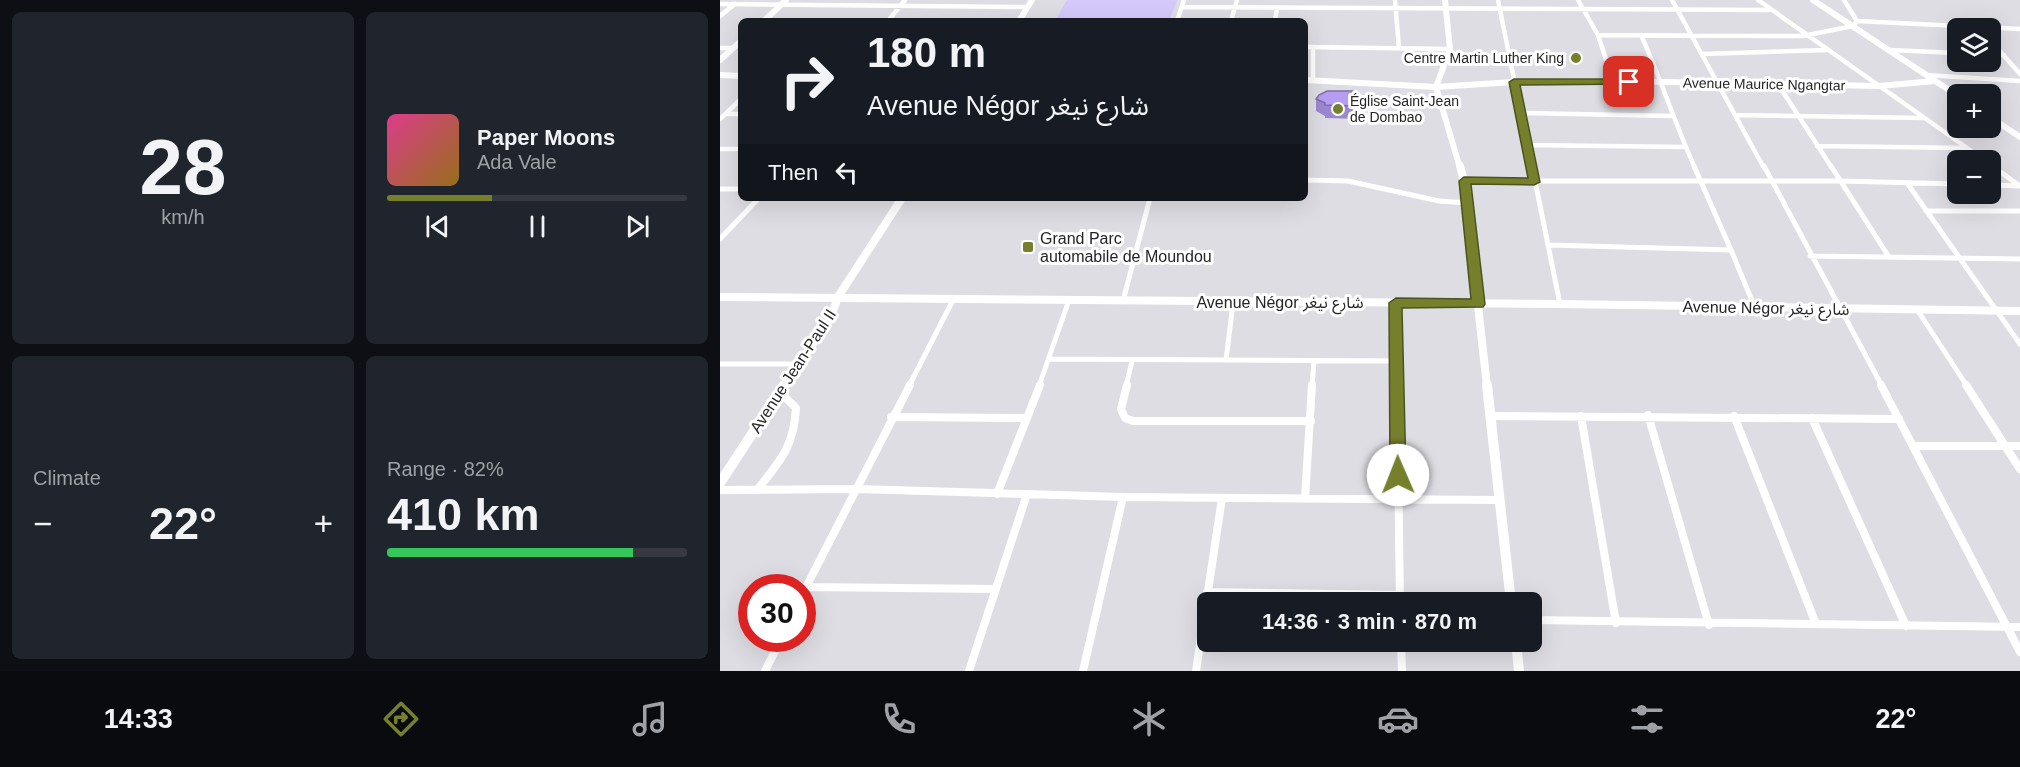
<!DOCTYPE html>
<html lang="en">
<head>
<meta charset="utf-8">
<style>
	:root { --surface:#171b24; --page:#20242c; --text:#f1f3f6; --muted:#9ea1a6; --line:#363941; --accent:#76802c }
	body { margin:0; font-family:Helvetica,"Noto Sans Arabic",sans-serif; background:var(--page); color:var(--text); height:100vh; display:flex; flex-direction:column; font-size:22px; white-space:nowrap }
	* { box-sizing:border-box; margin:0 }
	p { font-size:20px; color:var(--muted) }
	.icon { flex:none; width:33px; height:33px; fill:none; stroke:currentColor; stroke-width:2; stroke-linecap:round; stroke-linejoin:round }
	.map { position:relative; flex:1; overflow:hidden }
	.details { display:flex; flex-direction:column; gap:12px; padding:12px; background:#0d0f14; width:720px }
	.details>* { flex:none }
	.top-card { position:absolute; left:18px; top:18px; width:570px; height:183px; border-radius:9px; box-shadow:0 6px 24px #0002; background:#171b24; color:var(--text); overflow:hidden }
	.tools { position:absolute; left:1227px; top:18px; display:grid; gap:12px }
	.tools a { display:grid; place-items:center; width:54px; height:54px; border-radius:9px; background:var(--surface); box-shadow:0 6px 24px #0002; font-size:30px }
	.speed { position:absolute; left:18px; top:574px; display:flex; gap:12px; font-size:30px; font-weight:700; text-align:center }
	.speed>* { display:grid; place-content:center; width:78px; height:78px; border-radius:50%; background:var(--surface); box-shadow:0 6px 24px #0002; line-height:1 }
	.speed .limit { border:9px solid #d22; background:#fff; color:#111 }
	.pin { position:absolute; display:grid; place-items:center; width:51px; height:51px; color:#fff; margin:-26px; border-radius:12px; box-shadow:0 3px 9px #0006 }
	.me { position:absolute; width:66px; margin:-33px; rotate:359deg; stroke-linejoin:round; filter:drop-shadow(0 0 4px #0008) }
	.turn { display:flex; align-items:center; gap:21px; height:126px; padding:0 30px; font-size:27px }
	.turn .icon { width:78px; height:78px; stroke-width:2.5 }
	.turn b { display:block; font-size:42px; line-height:51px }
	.then { display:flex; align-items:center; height:57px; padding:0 30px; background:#0003; gap:12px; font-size:22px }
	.big { font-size:45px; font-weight:600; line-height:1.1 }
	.details .card { flex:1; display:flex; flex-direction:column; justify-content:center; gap:9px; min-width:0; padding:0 21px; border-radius:9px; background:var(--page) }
	.details .dial { align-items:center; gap:0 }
	.dial b { font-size:78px; line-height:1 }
	.song { display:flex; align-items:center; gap:18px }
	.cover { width:72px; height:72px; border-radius:9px; background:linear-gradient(135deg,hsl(330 70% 55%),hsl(40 70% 35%)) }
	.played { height:6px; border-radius:3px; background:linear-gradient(90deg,var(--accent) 35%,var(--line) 35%) }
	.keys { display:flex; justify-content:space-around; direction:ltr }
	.heat { display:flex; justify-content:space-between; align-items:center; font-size:33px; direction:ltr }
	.charge { height:9px; border-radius:4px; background:linear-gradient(90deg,#34c759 82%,var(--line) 0) }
	.details .tiles { flex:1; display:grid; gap:12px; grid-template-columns:repeat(2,1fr) }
	.trip { position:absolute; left:477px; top:592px; width:345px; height:60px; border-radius:9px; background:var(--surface); box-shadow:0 6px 24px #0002; font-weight:600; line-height:60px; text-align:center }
	.menu { display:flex; height:96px; justify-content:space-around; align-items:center; background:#090b0e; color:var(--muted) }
	.menu .icon { width:42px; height:42px }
	.menu .active { color:var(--accent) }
	.menu b { font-size:27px; color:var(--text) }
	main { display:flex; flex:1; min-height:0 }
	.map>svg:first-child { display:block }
	.green { fill:#d4c9f9 }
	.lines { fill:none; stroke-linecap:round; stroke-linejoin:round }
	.street-far2 { stroke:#fff; stroke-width:4.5 }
	.street-far1 { stroke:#fff; stroke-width:5 }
	.street { stroke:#fff; stroke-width:8 }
	.secondary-far2 { stroke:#fff; stroke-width:6 }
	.secondary-far1 { stroke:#fff; stroke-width:8 }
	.secondary { stroke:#fff; stroke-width:10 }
	.wall { fill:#9c88d0 }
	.building { fill:#b59ef2; stroke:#7f6fa9; stroke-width:1.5 }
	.route { fill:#76802c; stroke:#4d531d; stroke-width:1.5 }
	.poi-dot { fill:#76802c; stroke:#fff; stroke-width:2 }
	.labels { text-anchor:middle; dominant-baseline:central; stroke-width:6; stroke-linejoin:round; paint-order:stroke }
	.far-poi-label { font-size:14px; fill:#252527; stroke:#fff; text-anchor:end }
	.far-street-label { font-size:14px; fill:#252527; stroke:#fff }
	.poi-label { font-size:16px; fill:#252527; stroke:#fff; text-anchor:start }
	.street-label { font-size:16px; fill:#252527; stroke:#fff }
</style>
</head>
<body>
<main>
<section class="details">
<div class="tiles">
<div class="card dial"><b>28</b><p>km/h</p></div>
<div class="card">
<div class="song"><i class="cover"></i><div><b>Paper Moons</b><p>Ada Vale</p></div></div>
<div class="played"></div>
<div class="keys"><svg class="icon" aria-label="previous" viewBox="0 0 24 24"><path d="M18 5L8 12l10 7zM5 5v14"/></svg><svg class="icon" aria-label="pause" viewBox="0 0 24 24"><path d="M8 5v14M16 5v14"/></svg><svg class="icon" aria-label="next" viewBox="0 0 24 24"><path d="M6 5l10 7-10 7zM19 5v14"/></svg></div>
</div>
<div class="card"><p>Climate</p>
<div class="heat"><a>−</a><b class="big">22°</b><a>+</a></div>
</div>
<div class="card"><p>Range · 82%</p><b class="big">410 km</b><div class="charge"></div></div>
</div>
</section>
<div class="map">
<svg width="1300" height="671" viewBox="0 0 1300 671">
	<rect width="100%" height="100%" fill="#dedde3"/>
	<path class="green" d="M347,0h110l-8,21h-114z"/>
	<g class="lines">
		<path class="street-far2" d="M675,0l4,48
			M778,0l34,168
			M858,0l20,35 15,46
			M952,0l92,168
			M1038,0l226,160
			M1124,0l13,21
			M0,4l308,3
			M462,7l587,3
			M0,16l15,-12
			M168,21l17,-21
			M457,21l7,-21
			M511,21l6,-21
			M555,21l2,-13
			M1137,21l163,8
			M878,35l205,1 50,-10 4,-5
			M921,35c20,44 34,89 54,133
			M1270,40l30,34
			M585,47l145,2
			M593,47v33
			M0,48h14
			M1169,50l69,3
			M982,54l125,-4
			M1270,54l14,1
			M1206,75l94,6
			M1058,84l54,84
			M801,113l151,3
			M6,114h15
			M1016,115l188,3
			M0,119l21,-20
			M807,145l158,2
			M1097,146l149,2
			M0,149h21
			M1270,165l4,3"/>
		<path class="street-far1" d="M812,166l28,138
			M974,166l37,84
			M1044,166l118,220
			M1111,166l58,91
			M1272,166l28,20
			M585,180l43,1 91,20 28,2
			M744,181h376l118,3
			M1187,183l113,161
			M1270,185l30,1
			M0,189h21
			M1206,211h94
			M0,239l39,-41
			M829,245l182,5 24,58
			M1090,256l210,3
			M403,301l27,-103
			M676,303l1,83
			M1198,311l49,75
			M330,359l346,2
			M506,360l7,-57
			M0,364h78
			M189,386l44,-86
			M319,386l30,-86
			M406,386l6,-25
			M592,386l2,-25"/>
		<path class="street" d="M407,385l-6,24 4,9 8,3h178
			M677,385l3,218
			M1161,385l139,267
			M1246,385l54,84
			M928,415l61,210
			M770,416l409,3
			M861,416l35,207
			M1014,416l82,208
			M171,417l136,1
			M1092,418l94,208
			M1194,446h106
			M0,490l137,-1 266,8 376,3
			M37,490c23,-29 37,-43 39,-82l-16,-16
			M277,494l43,-109
			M585,498l7,-113
			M87,587l188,2
			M487,592l193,3
			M82,595l108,-210
			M812,620l488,7
			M681,642l1,29
			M45,671l16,-32
			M249,671l58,-177
			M363,671l40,-174
			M476,671l26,-173"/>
		<path class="secondary-far2" d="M725,0l5,49 -14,38 24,81
			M1093,0l145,96
			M44,21l22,-21
			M299,21l13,-21
			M0,60l21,-19
			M0,75l21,1
			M585,80l131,7 78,-5 99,-1 266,5 56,-5
			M1270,117l30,20"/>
		<path class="secondary-far1" d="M740,166l4,15 23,205
			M0,297l840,7 460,7
			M63,386l47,-66 8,-23 64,-99"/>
		<path class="secondary" d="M767,385l24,218
			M0,483l64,-98
			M796,642l3,29"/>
	</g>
	<path class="wall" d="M638,91v28l-33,-1v-2l-9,-5v-12z"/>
	<path class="building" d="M607,91h31v15l-33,-1v-2l-9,-4 3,-4z"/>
	<path class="route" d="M909,79l3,1v4l-112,1 20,97 -6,3 -63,-1 14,120 -2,3 -81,1 4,167 -3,5 -5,2 -6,-2 -2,-5 -1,-172 7,-5 75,1 -12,-118 5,-4 64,1 -19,-96 5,-3z"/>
	<g class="poi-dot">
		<circle cx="856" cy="58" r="6"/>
		<circle cx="618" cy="109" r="6"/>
		<rect x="302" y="241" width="12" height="12" rx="3"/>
	</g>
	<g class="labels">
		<g class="far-poi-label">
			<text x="844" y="58">Centre Martin Luther King</text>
			<text x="630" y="101" text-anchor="start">Église Saint-Jean<tspan x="630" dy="16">de Dombao</tspan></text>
		</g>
		<g class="far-street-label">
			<text transform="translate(1044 84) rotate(1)">Avenue Maurice Ngangtar</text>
		</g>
		<g class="poi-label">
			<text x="320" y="238">Grand Parc<tspan x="320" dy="18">automabile de Moundou</tspan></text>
		</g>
		<g class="street-label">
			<text x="560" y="302">Avenue Négor شارع نيغر</text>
			<text transform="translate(1046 308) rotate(1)">Avenue Négor شارع نيغر</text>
			<text transform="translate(73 371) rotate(-57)">Avenue Jean-Paul II</text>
		</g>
	</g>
</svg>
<div class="tools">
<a><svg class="icon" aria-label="layers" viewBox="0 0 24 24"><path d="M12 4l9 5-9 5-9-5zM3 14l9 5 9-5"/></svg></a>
<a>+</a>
<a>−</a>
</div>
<div class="speed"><div class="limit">30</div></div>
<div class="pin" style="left:909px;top:82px;background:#d93025"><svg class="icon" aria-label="arrive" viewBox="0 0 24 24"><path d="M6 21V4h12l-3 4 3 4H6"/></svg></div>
<svg class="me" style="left:678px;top:475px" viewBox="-20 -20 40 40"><circle r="19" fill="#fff"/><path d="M0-13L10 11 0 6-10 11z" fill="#76802c"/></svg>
<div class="trip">14:36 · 3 min · 870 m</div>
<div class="top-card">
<div class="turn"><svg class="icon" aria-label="right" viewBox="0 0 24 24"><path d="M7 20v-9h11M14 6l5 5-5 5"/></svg><div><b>180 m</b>Avenue Négor شارع نيغر</div></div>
<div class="then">Then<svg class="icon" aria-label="left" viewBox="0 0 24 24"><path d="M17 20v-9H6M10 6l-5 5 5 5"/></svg></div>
</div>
</div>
</main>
<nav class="menu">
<b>14:33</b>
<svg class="icon active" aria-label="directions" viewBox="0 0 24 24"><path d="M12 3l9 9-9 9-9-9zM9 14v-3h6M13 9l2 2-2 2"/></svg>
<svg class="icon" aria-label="music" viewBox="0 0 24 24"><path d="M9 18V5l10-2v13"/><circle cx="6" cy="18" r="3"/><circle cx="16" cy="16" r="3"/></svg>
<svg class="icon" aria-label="phone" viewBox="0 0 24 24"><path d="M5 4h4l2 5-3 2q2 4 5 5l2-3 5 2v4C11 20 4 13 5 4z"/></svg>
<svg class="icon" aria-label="climate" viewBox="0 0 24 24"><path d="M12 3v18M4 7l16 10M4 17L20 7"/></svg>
<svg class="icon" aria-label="car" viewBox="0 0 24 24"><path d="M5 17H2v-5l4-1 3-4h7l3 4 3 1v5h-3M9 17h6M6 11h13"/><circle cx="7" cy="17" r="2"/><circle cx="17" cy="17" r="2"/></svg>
<svg class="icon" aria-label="filters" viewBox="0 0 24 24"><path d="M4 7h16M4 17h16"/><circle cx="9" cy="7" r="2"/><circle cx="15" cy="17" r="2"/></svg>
<b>22°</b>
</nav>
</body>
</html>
